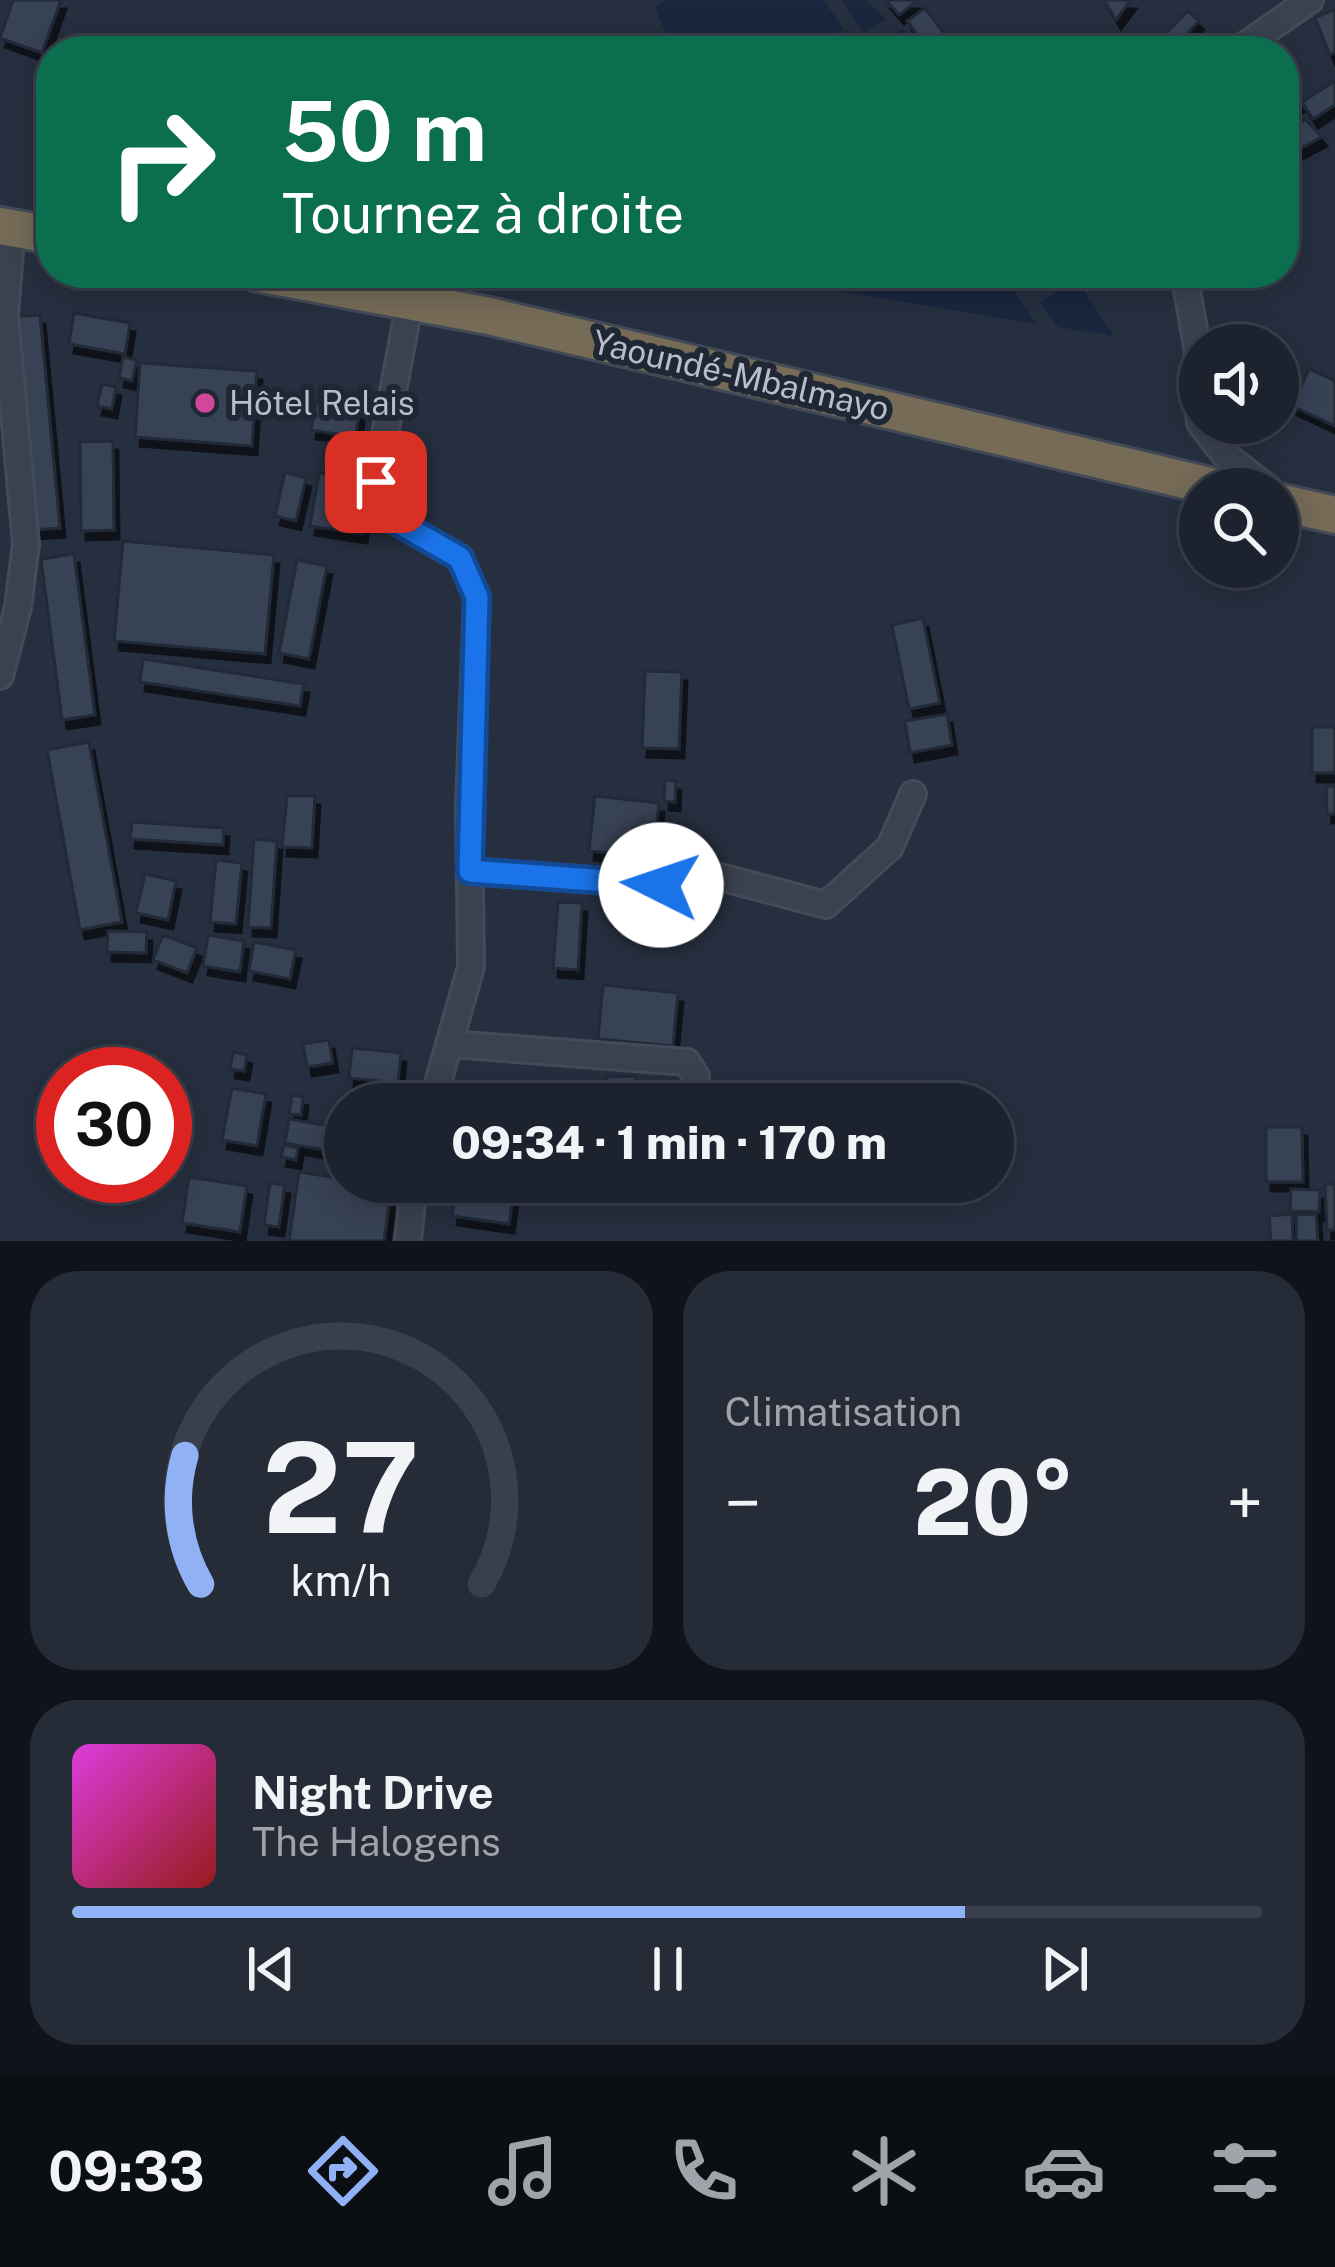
<!DOCTYPE html>
<html lang="fr">
<head>
<meta charset="utf-8">
<style>
	:root { --surface:#1c232f; --page:#252b37; --text:#f1f3f6; --muted:#a0a4aa; --line:#3a404b; --accent:#90b2f5 }
	body { margin:0; font-family:"Public Sans",sans-serif; background:var(--page); color:var(--text); height:100vh; display:flex; flex-direction:column; font-size:45px; white-space:nowrap }
	* { box-sizing:border-box; margin:0 }
	p { font-size:39px; color:var(--muted) }
	.icon { flex:none; width:66px; height:66px; fill:none; stroke:currentColor; stroke-width:2; stroke-linecap:round; stroke-linejoin:round }
	.map { position:relative; height:1241px; overflow:hidden }
	.panel { display:flex; flex-direction:column; gap:30px; padding:30px; background:#0f131a; flex:1 }
	.panel>* { flex:none }
	.banner { position:absolute; left:36px; top:36px; width:1263px; height:252px; border-radius:48px; box-shadow:0 6px 30px #0003,0 0 0 3px var(--line); background:#0b6e4f; color:#fff; overflow:hidden }
	.fabs { position:absolute; left:1179px; top:324px; display:grid; gap:24px }
	.fabs a { display:grid; place-items:center; width:120px; height:120px; border-radius:50%; background:var(--surface); box-shadow:0 6px 30px #0003,0 0 0 3px var(--line); font-size:60px }
	.speed { position:absolute; left:36px; top:1047px; display:flex; gap:24px; font-size:60px; font-weight:700; text-align:center }
	.speed>* { display:grid; place-content:center; width:156px; height:156px; border-radius:50%; background:var(--surface); box-shadow:0 6px 30px #0003,0 0 0 3px var(--line); line-height:1 }
	.speed .limit { border:18px solid #d22; background:#fff; color:#111 }
	.pin { position:absolute; display:grid; place-items:center; width:102px; height:102px; color:#fff; margin:-51px; border-radius:24px; box-shadow:0 6px 18px #0006 }
	.me { position:absolute; width:132px; margin:-66px; rotate:274deg; stroke-linejoin:round; filter:drop-shadow(0 0 9px #0008) }
	.turn { display:flex; align-items:center; gap:42px; height:252px; padding:0 48px; font-size:54px }
	.turn .icon { width:156px; height:156px; stroke-width:2.5 }
	.turn b { display:block; font-size:84px; line-height:102px }
	.big { font-size:90px; font-weight:800; line-height:1.1 }
	.panel .tile { flex:1; display:flex; flex-direction:column; justify-content:center; gap:18px; min-width:0; padding:0 42px; border-radius:48px; background:var(--page) }
	.panel .dial { align-items:center; gap:0 }
	.dial svg { height:312px; overflow:visible; fill:none; stroke:var(--line); stroke-width:7; stroke-linecap:round; text-anchor:middle }
	.dial text { fill:var(--text); stroke:none }
	.song { display:flex; align-items:center; gap:36px }
	.cover { width:144px; height:144px; border-radius:18px; background:linear-gradient(135deg,hsl(300 70% 55%),hsl(0 70% 35%)) }
	.played { height:12px; border-radius:6px; background:linear-gradient(90deg,var(--accent) 75%,var(--line) 75%) }
	.keys { display:flex; justify-content:space-around; direction:ltr }
	.heat { display:flex; justify-content:space-between; align-items:center; font-size:66px; direction:ltr }
	.panel .tiles { flex:1; display:grid; gap:30px; grid-template-columns:1fr 1fr }
	.tile:last-child { grid-column:span 2 }
	.trip { position:absolute; left:324px; top:1083px; width:690px; height:120px; border-radius:60px; background:var(--surface); box-shadow:0 6px 30px #0003,0 0 0 3px var(--line); font-weight:800; line-height:120px; text-align:center }
	.tab-bar { display:flex; height:192px; justify-content:space-around; align-items:center; background:#0b0e13; color:var(--muted) }
	.tab-bar .icon { width:84px; height:84px }
	.tab-bar .on { color:var(--accent) }
	.tab-bar b { font-size:54px; color:var(--text) }
	.map>svg:first-child { display:block }
	.water { fill:#19263d }
	.building { fill:#384355; stroke:#212937; stroke-width:3; filter:url(#shadow) }
	.lines { fill:none; stroke-linecap:round; stroke-linejoin:round }
	.minor-casing { stroke:#444b58; stroke-width:30 }
	.highway-casing { stroke:#424a57; stroke-width:42 }
	.minor { stroke:#3a424f; stroke-width:24 }
	.highway { stroke:#756b57; stroke-width:36 }
	.route-casing { stroke:#114b97; stroke-width:30 }
	.route { stroke:#1a73e8; stroke-width:21 }
	.hotel-dot { fill:#d1479c; stroke:#1f2735; stroke-width:4.5 }
	.labels { text-anchor:middle; dominant-baseline:central; stroke-width:12; stroke-linejoin:round; paint-order:stroke }
	.street-label { font-size:33px; fill:#b7bdca; stroke:#1f2735 }
	.poi-label { font-size:33px; fill:#b7bdca; stroke:#1f2735; text-anchor:start }
</style>
</head>
<body>
<div class="map">
<svg width="1335" height="1241" viewBox="0 0 1335 1241">
	<defs>
		<filter id="shadow"><feDropShadow dx="5" dy="9" stdDeviation="0" flood-color="#0009"/></filter>
	</defs>
	<rect width="100%" height="100%" fill="#262f3f"/>
	<path class="water" d="M668,0h156l20,30 -57,21h-113l-20,-45z
		M842,0h23l21,19 -22,13z
		M904,29l15,22h-47l-4,-6z
		M855,273h147l35,51 -215,-36z
		M1077,280l37,56 -56,-9 -18,-25z"/>
	<path class="building" d="M13,0h48l-19,53 -42,-15z
		M886,0h30l1,1 -18,14z
		M1104,0h27l-15,20z
		M925,8l32,43h-28l-22,-30z
		M1335,9v44l-5,2 -15,-37z
		M1188,11l11,10 -23,25 -15,-8z
		M1335,81v24l-22,14 -11,-17z
		M1284,82l15,21 -15,12z
		M1305,119l17,18 -38,20v-20z
		M74,313l56,10 -5,31 -56,-10z
		M40,315l20,213 -27,2 -21,-213z
		M123,357l14,3 -5,21 -13,-3z
		M140,363l117,8 -5,75 -117,-9z
		M1309,369l26,12v45l-43,-20z
		M102,384l14,3 -4,22 -15,-3z
		M316,402l44,7 -5,28 -44,-7z
		M113,441l1,89 -33,1 -1,-89z
		M326,443l44,6 -2,22 -46,-7z
		M285,472l21,6 -10,43 -21,-5z
		M319,473l51,8 -8,53 -52,-8z
		M123,541l151,14 -9,99 -151,-13z
		M74,554l21,161 -33,5 -21,-161z
		M297,560l30,6 -18,93 -30,-6z
		M923,618l17,85 -31,6 -17,-84z
		M143,659l161,25 -4,22 -160,-24z
		M645,671l37,1 -3,77 -37,-1z
		M947,714l5,31 -42,8 -5,-32z
		M1312,727h23v46h-23z
		M89,742l33,180 -42,8 -33,-180z
		M665,780l11,1 -1,21 -11,-1z
		M1326,786h9v28h-8z
		M287,796h28l-3,52 -30,-1z
		M595,796l64,7 -6,55 -64,-7z
		M132,822l92,6 -1,17 -93,-6z
		M254,839l23,2 -6,87 -23,-1z
		M216,860l26,3 -6,61 -26,-2z
		M145,874l31,7 -8,39 -32,-7z
		M558,902l24,1 -4,67 -25,-2z
		M108,931l39,1 -1,21 -39,-1z
		M163,935l34,13 -10,25 -34,-13z
		M208,935l36,6 -4,31 -37,-6z
		M254,942l42,8 -6,29 -41,-8z
		M603,985l75,8 -5,53 -75,-7z
		M329,1040l4,23 -26,4 -4,-23z
		M352,1048l49,5 -3,30 -49,-5z
		M233,1052l14,3 -3,16 -14,-2z
		M635,1076l1,25 -29,3 -1,-27z
		M232,1088l34,6 -9,52 -35,-6z
		M355,1091l48,10 -1,3h-49z
		M292,1095l11,2 -2,18 -12,-1z
		M289,1119l41,7 -5,24 -40,-7z
		M1266,1127h36l1,55h-37z
		M284,1145l14,3 -2,12 -15,-3z
		M299,1172l93,14 -8,55h-95z
		M189,1177l58,9 -7,46 -58,-9z
		M467,1182h48l-6,42 -57,-8 4,-26 10,1z
		M270,1183l15,2 -6,42 -15,-2z
		M1325,1184h10v46h-8z
		M1291,1189l29,1 -1,22 -29,-1z
		M1292,1214l1,27h-22l-2,-25z
		M1316,1214l2,27h-21l-1,-26z"/>
	<g class="lines">
		<defs>
			<path id="minor" d="M1237,51l73,-51
				M1184,273l14,79 -2,42 4,28
				M410,301l-34,181 5,31 79,45 17,39 -8,206 2,164 -39,137
				M1200,423l24,31 45,35
				M0,676l18,-69 8,-63 -21,-229 7,-87
				M470,871l191,14 15,-11 25,-2 125,33 64,-58 23,-53
				M451,1044l236,18 9,14 1,28
				M408,1241l6,-59"/>
			<path id="highway" d="M0,226l51,9
				M257,273l232,43 734,173
				M1278,502l57,13"/>
		</defs>
		<use href="#minor" class="minor-casing"/>
		<use href="#highway" class="highway-casing"/>
		<use href="#minor" class="minor"/>
		<use href="#highway" class="highway"/>
	</g>
	<g class="lines">
		<defs>
			<path id="route" d="M376,482l6,31 78,45 17,39 -7,274 191,14"/>
		</defs>
		<use href="#route" class="route-casing"/>
		<use href="#route" class="route"/>
	</g>
	<circle class="hotel-dot" cx="205" cy="403" r="12"/>
	<g class="labels">
		<g class="street-label">
			<text transform="translate(741 375) rotate(13)">Yaoundé-Mbalmayo</text>
		</g>
		<g class="poi-label">
			<text x="229" y="403">Hôtel Relais</text>
		</g>
	</g>
</svg>
<div class="fabs">
<a><svg class="icon" aria-label="sound" viewBox="0 0 24 24"><path d="M4 9h4l5-4v14l-5-4H4zM17 9q2 3 0 6"/></svg></a>
<a><svg class="icon" aria-label="search" viewBox="0 0 24 24"><circle cx="10" cy="10" r="6"/><path d="M15 15l6 6"/></svg></a>
</div>
<div class="speed"><div class="limit">30</div></div>
<div class="pin" style="left:376px;top:482px;background:#d93025"><svg class="icon" aria-label="arrive" viewBox="0 0 24 24"><path d="M6 21V4h12l-3 4 3 4H6"/></svg></div>
<svg class="me" style="left:661px;top:885px" viewBox="-20 -20 40 40"><circle r="19" fill="#fff"/><path d="M0-13L10 11 0 6-10 11z" fill="#1a73e8"/></svg>
<div class="trip">09:34 · 1 min · 170 m</div>
<div class="banner">
<div class="turn"><svg class="icon" aria-label="right" viewBox="0 0 24 24"><path d="M7 20v-9h11M14 6l5 5-5 5"/></svg><div><b>50 m</b>Tournez à droite</div></div>
</div>
</div>
<section class="panel">
<div class="tiles">
<div class="tile dial"><svg viewBox="0 0 100 80">
<path d="M14 69A42 42 0 1 1 86 69"/>
<path d="M14 69A42 42 0 0 1 10 36" stroke="#90b2f5"/>
<text x="50" y="56" font-size="32" font-weight="700">27</text>
<text x="50" y="72" font-size="11">km/h</text>
</svg></div>
<div class="tile"><p>Climatisation</p>
<div class="heat"><a>−</a><b class="big">20°</b><a>+</a></div>
</div>
<div class="tile">
<div class="song"><i class="cover"></i><div><b>Night Drive</b><p>The Halogens</p></div></div>
<div class="played"></div>
<div class="keys"><svg class="icon" aria-label="previous" viewBox="0 0 24 24"><path d="M18 5L8 12l10 7zM5 5v14"/></svg><svg class="icon" aria-label="pause" viewBox="0 0 24 24"><path d="M8 5v14M16 5v14"/></svg><svg class="icon" aria-label="next" viewBox="0 0 24 24"><path d="M6 5l10 7-10 7zM19 5v14"/></svg></div>
</div>
</div>
</section>
<nav class="tab-bar">
<b>09:33</b>
<svg class="icon on" aria-label="directions" viewBox="0 0 24 24"><path d="M12 3l9 9-9 9-9-9zM9 14v-3h6M13 9l2 2-2 2"/></svg>
<svg class="icon" aria-label="music" viewBox="0 0 24 24"><path d="M9 18V5l10-2v13"/><circle cx="6" cy="18" r="3"/><circle cx="16" cy="16" r="3"/></svg>
<svg class="icon" aria-label="phone" viewBox="0 0 24 24"><path d="M5 4h4l2 5-3 2q2 4 5 5l2-3 5 2v4C11 20 4 13 5 4z"/></svg>
<svg class="icon" aria-label="climate" viewBox="0 0 24 24"><path d="M12 3v18M4 7l16 10M4 17L20 7"/></svg>
<svg class="icon" aria-label="car" viewBox="0 0 24 24"><path d="M5 17H2v-5l4-1 3-4h7l3 4 3 1v5h-3M9 17h6M6 11h13"/><circle cx="7" cy="17" r="2"/><circle cx="17" cy="17" r="2"/></svg>
<svg class="icon" aria-label="filters" viewBox="0 0 24 24"><path d="M4 7h16M4 17h16"/><circle cx="9" cy="7" r="2"/><circle cx="15" cy="17" r="2"/></svg>
</nav>
</body>
</html>
